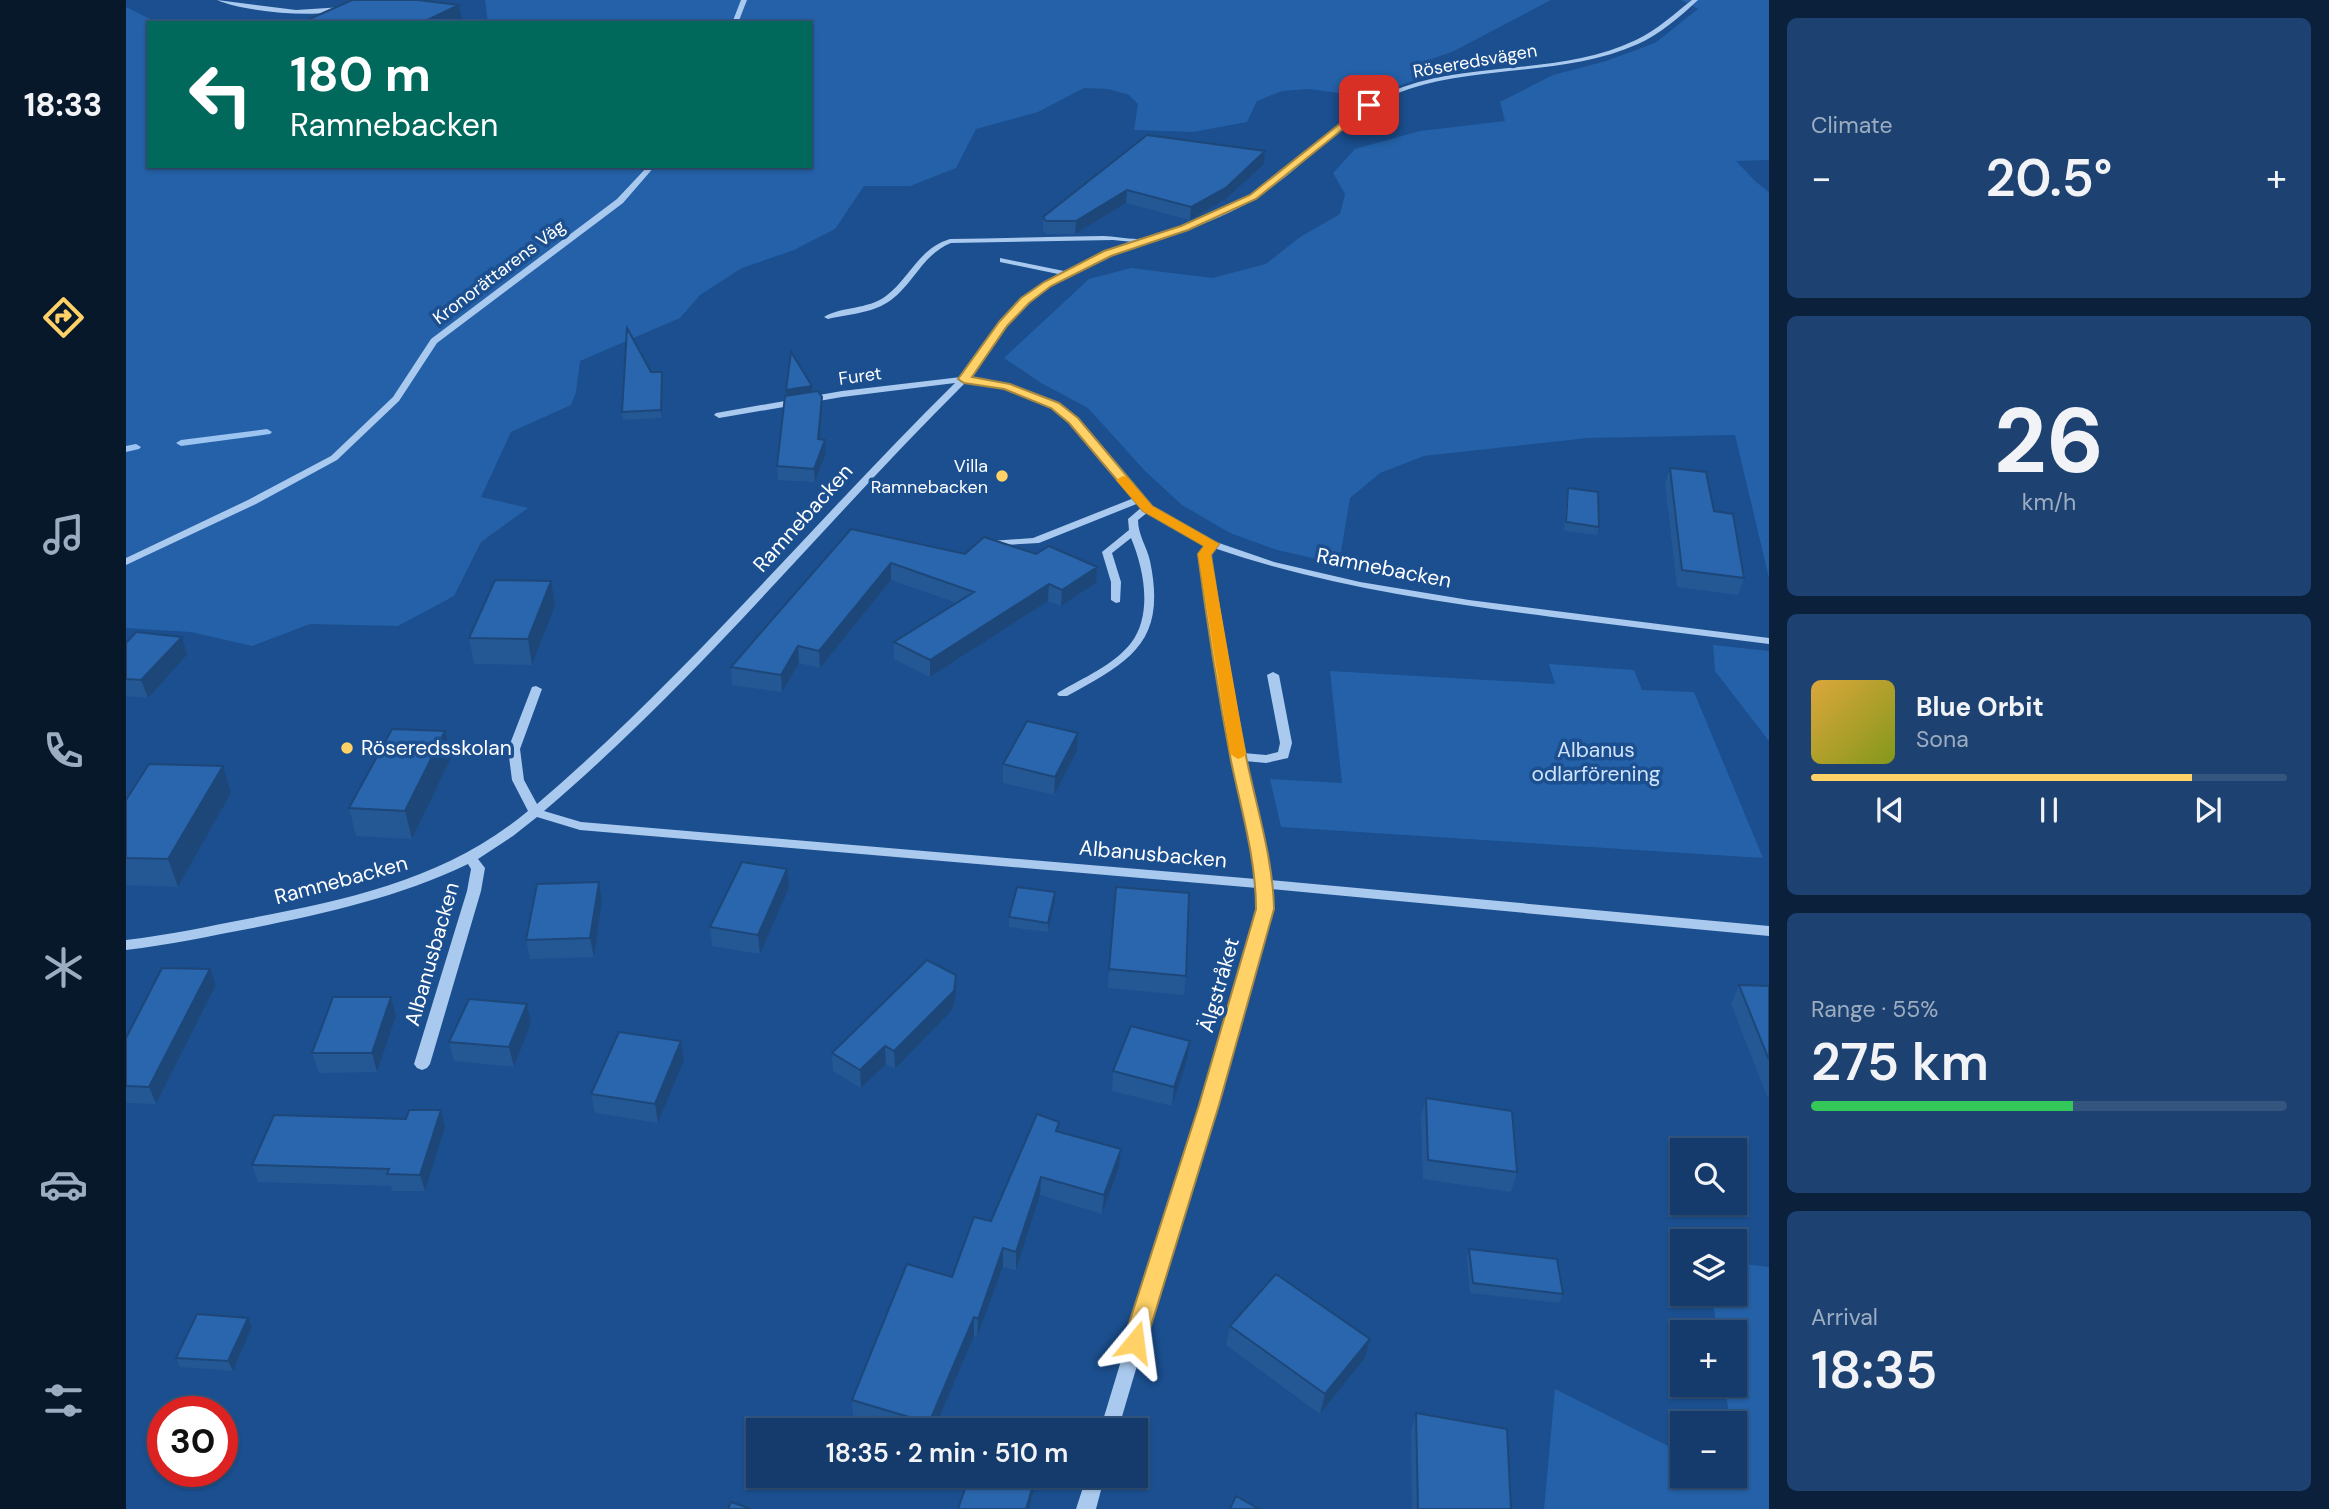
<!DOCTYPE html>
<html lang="en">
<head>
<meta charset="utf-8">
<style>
	:root { --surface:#143b6b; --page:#1d4271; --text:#f1f3f6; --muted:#9dadc1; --line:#33557e; --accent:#ffd166 }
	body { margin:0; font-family:"DM Sans",sans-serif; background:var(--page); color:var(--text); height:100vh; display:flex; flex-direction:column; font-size:26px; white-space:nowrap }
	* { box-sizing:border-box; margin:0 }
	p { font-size:23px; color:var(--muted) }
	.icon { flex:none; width:38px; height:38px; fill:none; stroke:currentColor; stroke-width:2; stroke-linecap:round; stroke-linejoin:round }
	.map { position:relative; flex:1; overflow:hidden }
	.panel { display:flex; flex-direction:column; gap:18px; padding:18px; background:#0b203b; width:560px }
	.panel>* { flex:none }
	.hud { position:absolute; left:21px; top:21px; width:665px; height:147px; border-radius:0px; box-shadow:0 2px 5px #0004,0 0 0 2px var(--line); background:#00695c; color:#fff; overflow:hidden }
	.fabs { position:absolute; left:1544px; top:1138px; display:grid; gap:14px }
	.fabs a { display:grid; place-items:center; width:77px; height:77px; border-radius:0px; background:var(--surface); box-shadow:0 2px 5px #0004,0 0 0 2px var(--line); font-size:35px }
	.speed { position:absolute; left:21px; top:1396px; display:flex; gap:14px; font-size:35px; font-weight:700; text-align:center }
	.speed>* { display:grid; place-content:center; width:91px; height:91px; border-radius:50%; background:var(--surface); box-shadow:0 2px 5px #0004,0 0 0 2px var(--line); line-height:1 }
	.speed .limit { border:10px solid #d22; background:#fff; color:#111 }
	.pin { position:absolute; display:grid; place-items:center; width:60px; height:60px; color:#fff; margin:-30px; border-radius:14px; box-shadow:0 4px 10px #0006 }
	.me { position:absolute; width:77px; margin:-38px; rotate:16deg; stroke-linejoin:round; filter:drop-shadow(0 0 5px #0008) }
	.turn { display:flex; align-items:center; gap:24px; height:147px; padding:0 28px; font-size:32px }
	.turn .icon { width:91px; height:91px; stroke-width:2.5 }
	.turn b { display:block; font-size:49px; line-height:60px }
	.big { font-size:52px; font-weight:600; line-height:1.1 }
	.panel .card { flex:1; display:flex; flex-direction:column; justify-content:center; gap:10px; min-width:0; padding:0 24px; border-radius:10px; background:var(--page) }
	.panel .dial { align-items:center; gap:0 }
	.dial b { font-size:91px; line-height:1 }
	.song { display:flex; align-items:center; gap:21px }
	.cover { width:84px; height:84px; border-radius:10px; background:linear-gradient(135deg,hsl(40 70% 55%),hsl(70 70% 35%)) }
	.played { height:7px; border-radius:4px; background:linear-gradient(90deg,var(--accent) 80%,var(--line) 80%) }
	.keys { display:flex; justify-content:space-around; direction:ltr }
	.heat { display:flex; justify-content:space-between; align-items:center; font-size:38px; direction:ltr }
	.charge { height:10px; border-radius:5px; background:linear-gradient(90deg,#34c759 55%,var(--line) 0) }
	.trip { position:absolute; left:620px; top:1418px; width:402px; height:70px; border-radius:0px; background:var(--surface); box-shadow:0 2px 5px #0004,0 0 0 2px var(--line); font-weight:600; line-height:70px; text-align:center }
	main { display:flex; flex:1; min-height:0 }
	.dock { display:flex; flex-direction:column; width:126px; justify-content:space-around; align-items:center; background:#08182b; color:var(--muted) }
	.dock .icon { width:49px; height:49px }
	.dock .active { color:var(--accent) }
	.dock b { font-size:32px; color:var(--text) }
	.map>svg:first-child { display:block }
	.green { fill:#2461a8 }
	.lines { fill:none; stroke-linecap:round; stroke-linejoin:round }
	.stream { fill:#9cc4f0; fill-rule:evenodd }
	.minor { fill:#a9c9ee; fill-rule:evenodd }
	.wall { fill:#245895 }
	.shaded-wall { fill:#1d4779 }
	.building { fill:#2a66ad; stroke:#1d4779; stroke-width:2 }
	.route { fill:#ffd166; stroke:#a68842; stroke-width:2 }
	.slow { fill:#f59e0b }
	.poi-dot { fill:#ffd166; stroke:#1b4f8f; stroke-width:2.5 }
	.labels { text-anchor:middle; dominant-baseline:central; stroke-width:7; stroke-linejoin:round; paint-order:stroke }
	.far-street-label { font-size:18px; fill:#fff; stroke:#1b4f8f }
	.far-poi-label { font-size:18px; fill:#fff; stroke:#1b4f8f; text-anchor:end }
	.street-label { font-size:21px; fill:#fff; stroke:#1b4f8f }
	.poi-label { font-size:21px; fill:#fff; stroke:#1b4f8f; text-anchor:start }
	.park-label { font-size:21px; fill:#cfe3fa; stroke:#1b4f8f }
</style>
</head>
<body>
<main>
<nav class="dock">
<b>18:33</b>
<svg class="icon active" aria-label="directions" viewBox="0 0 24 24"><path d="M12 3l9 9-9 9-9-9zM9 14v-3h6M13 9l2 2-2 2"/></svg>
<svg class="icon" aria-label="music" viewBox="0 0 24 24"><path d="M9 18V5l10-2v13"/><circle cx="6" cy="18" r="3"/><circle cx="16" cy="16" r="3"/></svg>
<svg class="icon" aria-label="phone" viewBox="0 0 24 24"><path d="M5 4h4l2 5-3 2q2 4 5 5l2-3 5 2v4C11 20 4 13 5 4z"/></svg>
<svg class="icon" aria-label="climate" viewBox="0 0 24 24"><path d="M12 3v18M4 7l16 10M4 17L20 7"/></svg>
<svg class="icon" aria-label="car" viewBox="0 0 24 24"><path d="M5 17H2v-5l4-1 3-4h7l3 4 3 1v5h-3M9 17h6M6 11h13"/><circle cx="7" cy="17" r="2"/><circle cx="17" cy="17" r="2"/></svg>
<svg class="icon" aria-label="filters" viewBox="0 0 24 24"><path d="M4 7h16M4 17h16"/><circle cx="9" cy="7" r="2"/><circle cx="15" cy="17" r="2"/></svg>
</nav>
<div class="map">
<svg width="1643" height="1509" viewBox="0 0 1643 1509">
	<rect width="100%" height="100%" fill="#1b4f8f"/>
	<path class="green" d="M359,0h1066l-99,52 -27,9 26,10 -36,9 -46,17 -60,-8 -27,2 -25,10 -10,21 -54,10 -59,-2 4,-26 -9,-9 -21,-6 -24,-1 -46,24 -62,17 -20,39 -46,18h-46l-29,43 -41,21 -52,18 -42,27 -20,23 -100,43 -4,31 -5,13 -60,27 -30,65 47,11 -47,34 -27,54 -56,30 -88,-2 -58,22 -61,-14 -65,-4v-621l32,16h-9v143h661v-143h-322z
		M1555,0h88v160l-33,1 20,21 13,10v386l-34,-143 -148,3 -163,18 -44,17 -30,25 -9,54 -15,9 -49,-11 -47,-17 -48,-28 -37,-34 -57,-63 -47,-25 -37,-25 85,-79 42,-11 81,10 54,-14 34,-27 40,-23 5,-20 -12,-21 22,-24 65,-18 85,-10 -5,-19 53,-27 53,-14 49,-18 43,-34z
		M1587,645l56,6v90l-54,-70z
		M1423,664l85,6 8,20 52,2 69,166 -482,-31 -11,-48 72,4 -12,-112 225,13z
		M1608,1263l35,4v242h-225l11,-120 127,64v22h43l13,6 -4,-58h-4l-5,-39h9v-52h-17l-5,-39h22z"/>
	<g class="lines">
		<path class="stream" d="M141,429l5,3 -2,2 -89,12 -5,-3 5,-3z
			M10,444l5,3 -2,2 -13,3v-6z"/>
		<path class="minor" d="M91,0l79,10 47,-3 3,2c-27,10 -102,3 -129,-9z
			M615,0h6l-9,23h-6z
			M1566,0h6c-17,16 -38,34 -60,44 -72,32 -155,21 -229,45 -62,21 -100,77 -155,110 -71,44 -161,48 -225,103 -25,21 -38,51 -59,75l39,7 49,20 19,15 75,87 64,36 58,20 86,20 109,18 300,38v6c-72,-9 -144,-18 -217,-27 -114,-15 -228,-31 -338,-69l-5,6 34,199 23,2 12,-3 2,-9 -13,-68 6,-3 6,3 13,68 -4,15 -22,5 -21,-2 17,73 8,46 499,46v10l-498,-47 1,20 -154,521h-18l158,-521 -1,-21 -677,-58 -43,-13 -24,19 -35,23 7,9 -4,23 -51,173 -3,4 -5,2 -5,-2 -3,-4 53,-173 4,-22 -3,-5c-68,33 -142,49 -215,64 -43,8 -84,17 -127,22v-10c43,-5 84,-14 126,-22 100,-19 196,-40 276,-107l-16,-31 -4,-31 24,-62 4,-1 6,3 -22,60 4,31 13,24c151,-129 277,-282 418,-421l-113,14 -123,21 -5,-3 2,-2 126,-22 119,-14 53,-70 9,-9 35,-24 -58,-12v-4l64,13 39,-18 30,-11 -20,-2 -162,3c-28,11 -37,40 -60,57 -17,13 -42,14 -63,19l-4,-2c18,-11 43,-7 62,-21 24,-18 33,-48 64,-57 51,-1 102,-2 153,-3 14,0 30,5 43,2 8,-1 17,-5 25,-8 26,-9 53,-19 77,-33 55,-33 94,-88 155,-110 75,-26 160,-12 233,-47 21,-10 38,-26 56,-40zM840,382c28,5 64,11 88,27 29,20 57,61 80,89l-101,40 -42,3 -4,1v4l52,-3 100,-40 3,4 -14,12 1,11 -27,22 9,30v18l5,3 4,-1 1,-20 -9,-29 19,-15c13,31 22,76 0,105 -17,22 -48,35 -72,49l-2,2 2,2h8c64,-35 100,-54 83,-135 -3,-14 -12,-26 -12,-41l10,-8 58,33 -7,9 24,156 33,169 -675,-57 -37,-11c153,-130 280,-288 422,-429z
			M522,166h7l-32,37 -186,140 -38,58 -62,59 -81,44 -130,61v-7l122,-58 83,-44 62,-59 38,-58 186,-140z
			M961,1475h18l-9,34h-20z"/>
	</g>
	<path class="wall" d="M1021,135l118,16 -1,13 -38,35 -36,21 -64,-17 -51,31h-29l-3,-4v-13z
		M525,372l12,8 -1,38 -39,2 -1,-8z
		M686,392l10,5v13l-2,29 6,14 -11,29 -37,-2 -1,-14z
		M1544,468l44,43 30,67 -6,17 -61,-8 -12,-103z
		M1442,488l31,39 -2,8 -33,-4 2,-35z
		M725,529l245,54 -35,23 -13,-5 -118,76 -36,-18v-17l63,-39 -66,-23 -71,88 -21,-5 -17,29 -50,-7 -1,-18z
		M429,606l-23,59 -58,-1 -5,-26z
		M0,643l61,12 -39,43 -22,-2z
		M319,731l6,27 -39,81 -56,-3 -7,-28z
		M952,733l-1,18 -23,44 -51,-12v-19z
		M97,766l8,27 -53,94 -52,-2v-85z
		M661,869l2,19 -29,66 -48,-8 -2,-19z
		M473,882l3,19 -8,56 -64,2 -4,-19z
		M990,887l70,89 -2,19 -76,-7z
		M929,901l-7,31 -39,-5v-10z
		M90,985l-60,119 -30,-1v-65z
		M1613,985l30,1v110h-2l-36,-92z
		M830,993l-3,16 -58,60 -9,-5 -25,24 -28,-17 -1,-18z
		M265,997l5,19 -19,56 -58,1 -7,-20z
		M401,1004l4,19 -17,44 -60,-6 -5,-19z
		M558,1060l-26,63 -63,-10 -4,-19z
		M1061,1060l-15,46 -60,-15 1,-20z
		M1300,1098l91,74 -6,20 -88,-13 -2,-62z
		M319,1127l-20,64h-33l-1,-5 -133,-4 -6,-17z
		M932,1131l63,18 -2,19 -17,46 -62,-19 -24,75 -13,-3 -26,70 -3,-1 -40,94h-42l-39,-12 -1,-18 100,-123 39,-56z
		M1343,1249l94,45 -4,9 -89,-10 -3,-34z
		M122,1318l4,9 -19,44 -53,-4 -4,-9z
		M1104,1326l140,13 -5,19 -45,56 -94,-69z
		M1290,1413l95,96h-99l-1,-77z"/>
	<path class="shaded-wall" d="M333,5l3,16 -4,2h-37z
		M1139,151l-1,13 -38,35 -36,21 1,-13z
		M1001,190l-1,13 -51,31 1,-13z
		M536,372l1,8 -1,38 -1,-8z
		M686,386v8l-25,4 -1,-8z
		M696,397v13l-3,43 -1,-14z
		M699,440l1,13 -11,29 -1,-13z
		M765,563v17l-71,88 -1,-17z
		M971,567l-1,16 -35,23 1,-16z
		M425,581l4,25 -23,59 -4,-26z
		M923,584l-1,17 -118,76v-17z
		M56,637l5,18 -39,43 -7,-18z
		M672,646l1,17 -17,29 -1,-17z
		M319,731l6,27 -39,81 -7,-28z
		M952,733l-1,18 -23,44 1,-18z
		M97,766l8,27 -53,94 -10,-28z
		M661,869l2,19 -29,66 -2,-19z
		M473,882l3,19 -8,56 -4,-19z
		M929,892v9l-7,31v-9z
		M84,969l6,16 -60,119 -7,-17z
		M830,975v18l-3,16 -58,60 -1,-18z
		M265,997l5,19 -19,56 -5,-19z
		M401,1004l4,19 -17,44 -5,-20z
		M555,1041l3,19 -26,63 -3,-19z
		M1064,1041l-3,19 -15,46 2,-19z
		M759,1046l1,18 -25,24 -1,-18z
		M315,1110l4,17 -20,64 -5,-16z
		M995,1149l-2,19 -17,46 2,-19z
		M915,1177l-1,18 -24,75v-18z
		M877,1248v19l-26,70 1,-18z
		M848,1317v19l-40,94h-5v-7z
		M122,1318l4,9 -19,44 -5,-10z
		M1244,1339l-5,19 -45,56 5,-20z
		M911,1475l-1,8 -7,26h-3z"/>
	<path class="building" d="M226,0h66l41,5 -38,18h-100l-16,-2z
		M1021,135l118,16 -38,36 -36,20 -64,-17 -51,31h-30l-3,-4z
		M501,328l24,44h11l-1,38 -39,2z
		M665,352l21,34 -26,4z
		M692,391l4,6 -4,42 7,1 -11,29 -37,-3 8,-70z
		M1544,468l36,4 8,39 19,3 11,64 -62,-8z
		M1442,488l30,4 1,35 -33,-5z
		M725,529l114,25 19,-17 52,17 13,-8 48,21 -35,23 -13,-6 -119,76 -36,-18 80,-50 -83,-29 -72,88 -21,-5 -17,29 -50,-8z
		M369,580l56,1 -23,58 -59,-1z
		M10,632l46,5 -41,43 -15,-1v-36z
		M901,721l51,12 -23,44 -52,-13z
		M266,729l53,2 -40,80 -56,-3z
		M23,764l74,2 -55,93 -42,-1v-58z
		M616,862l45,7 -29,66 -48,-8z
		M473,882l-9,56 -64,2 11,-56z
		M891,887l38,5 -7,31 -39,-6z
		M990,887l73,6 -3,83 -77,-7z
		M801,960l29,15 -2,16 -60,60 -9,-5 -25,24 -28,-17z
		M36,968l48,1 -61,118 -23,-1v-48z
		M1613,985l30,1v74z
		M207,997h58l-19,56h-60z
		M343,999l58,5 -18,43 -60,-5z
		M1005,1026l59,15 -16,46 -61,-16z
		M493,1032l62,9 -26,63 -64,-10z
		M1300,1098l86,13 5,61 -89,-12z
		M283,1110h32l-21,65 -33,-1 2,-5 -137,-4 22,-50 132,4z
		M911,1114l22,8 -3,9 65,18 -17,46 -63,-18 -25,75 -13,-4 -25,71 -4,-2 -45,106 -77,-23 55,-136 45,13 22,-60 17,4z
		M1343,1249l88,10 6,35 -90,-11z
		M1150,1274l94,65 -45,55 -95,-68z
		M71,1314l51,4 -20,43 -52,-3z
		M1290,1413l91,16 4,80h-93z
		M844,1475h66l-10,34h-68z
		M1110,1496l23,13h-29z
		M605,1502l20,7h-23z"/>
	<path class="route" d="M1240,103l7,2 -117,94 -68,31 -77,26 -60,30 -22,17 -22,23 -35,51 38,7 49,19 19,15 74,88 67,38 -8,11c10,68 22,138 36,206 10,48 26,98 27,148l-55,196 -73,237 -3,7 -8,3 -8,-3 -4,-7 76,-237 57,-196c0,-50 -15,-100 -25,-148 -13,-68 -24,-138 -33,-207l6,-8 -61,-35 -74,-88 -18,-15 -47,-19 -40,-6 -6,-4 41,-57 22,-24 23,-16 60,-31 77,-25 69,-31z"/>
	<path class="slow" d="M997,476l4,1 25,29 67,38 -8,11 35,199 -3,3 -5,2 -8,-5 -32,-200 6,-8 -61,-35 -27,-31z"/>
	<g class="poi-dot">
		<circle cx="876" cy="476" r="7"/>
		<circle cx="221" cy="748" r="7"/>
	</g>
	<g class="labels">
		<g class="far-street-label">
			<text transform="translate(1349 61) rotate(-10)">Röseredsvägen</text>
			<text transform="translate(373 272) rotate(-37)">Kronorättarens Väg</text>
			<text transform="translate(734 376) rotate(-8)">Furet</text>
		</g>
		<g class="far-poi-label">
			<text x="862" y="466">Villa<tspan x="862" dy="21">Ramnebacken</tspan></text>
		</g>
		<g class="street-label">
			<text transform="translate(677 518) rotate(-48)">Ramnebacken</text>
			<text transform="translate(1258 568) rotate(11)">Ramnebacken</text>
			<text transform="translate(1027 854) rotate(5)">Albanusbacken</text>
			<text transform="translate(215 880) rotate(-15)">Ramnebacken</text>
			<text transform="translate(306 954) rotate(-74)">Albanusbacken</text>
			<text transform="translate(1093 985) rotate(-74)">Älgstråket</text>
		</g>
		<g class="poi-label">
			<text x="235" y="748">Röseredsskolan</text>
		</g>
		<g class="park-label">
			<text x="1470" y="750">Albanus<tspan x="1470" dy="24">odlarförening</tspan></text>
		</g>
	</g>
</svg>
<div class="fabs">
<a><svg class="icon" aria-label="search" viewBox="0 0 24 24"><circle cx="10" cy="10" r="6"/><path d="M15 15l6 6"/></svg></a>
<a><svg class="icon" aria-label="layers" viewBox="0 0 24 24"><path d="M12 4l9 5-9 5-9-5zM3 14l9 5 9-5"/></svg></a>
<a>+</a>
<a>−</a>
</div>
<div class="speed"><div class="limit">30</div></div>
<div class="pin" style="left:1243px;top:105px;background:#d93025"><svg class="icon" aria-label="arrive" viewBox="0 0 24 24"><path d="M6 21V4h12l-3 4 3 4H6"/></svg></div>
<svg class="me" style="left:1009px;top:1342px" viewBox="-20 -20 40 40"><path d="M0-17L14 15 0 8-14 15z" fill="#ffd166" stroke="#fff" stroke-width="4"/></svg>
<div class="trip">18:35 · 2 min · 510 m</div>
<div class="hud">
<div class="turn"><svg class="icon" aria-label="left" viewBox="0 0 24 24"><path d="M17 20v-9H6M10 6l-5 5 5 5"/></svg><div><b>180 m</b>Ramnebacken</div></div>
</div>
</div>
<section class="panel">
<div class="card"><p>Climate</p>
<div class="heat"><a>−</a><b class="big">20.5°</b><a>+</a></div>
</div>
<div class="card dial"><b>26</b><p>km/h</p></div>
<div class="card">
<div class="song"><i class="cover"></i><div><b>Blue Orbit</b><p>Sona</p></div></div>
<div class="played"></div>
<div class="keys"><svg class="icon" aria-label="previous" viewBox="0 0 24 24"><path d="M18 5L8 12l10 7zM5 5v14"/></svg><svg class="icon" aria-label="pause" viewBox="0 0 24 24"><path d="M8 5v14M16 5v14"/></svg><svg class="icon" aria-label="next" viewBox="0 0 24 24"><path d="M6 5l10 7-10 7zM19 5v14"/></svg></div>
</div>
<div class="card"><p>Range · 55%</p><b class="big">275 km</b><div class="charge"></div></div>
<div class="card"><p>Arrival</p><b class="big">18:35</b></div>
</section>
</main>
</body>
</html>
